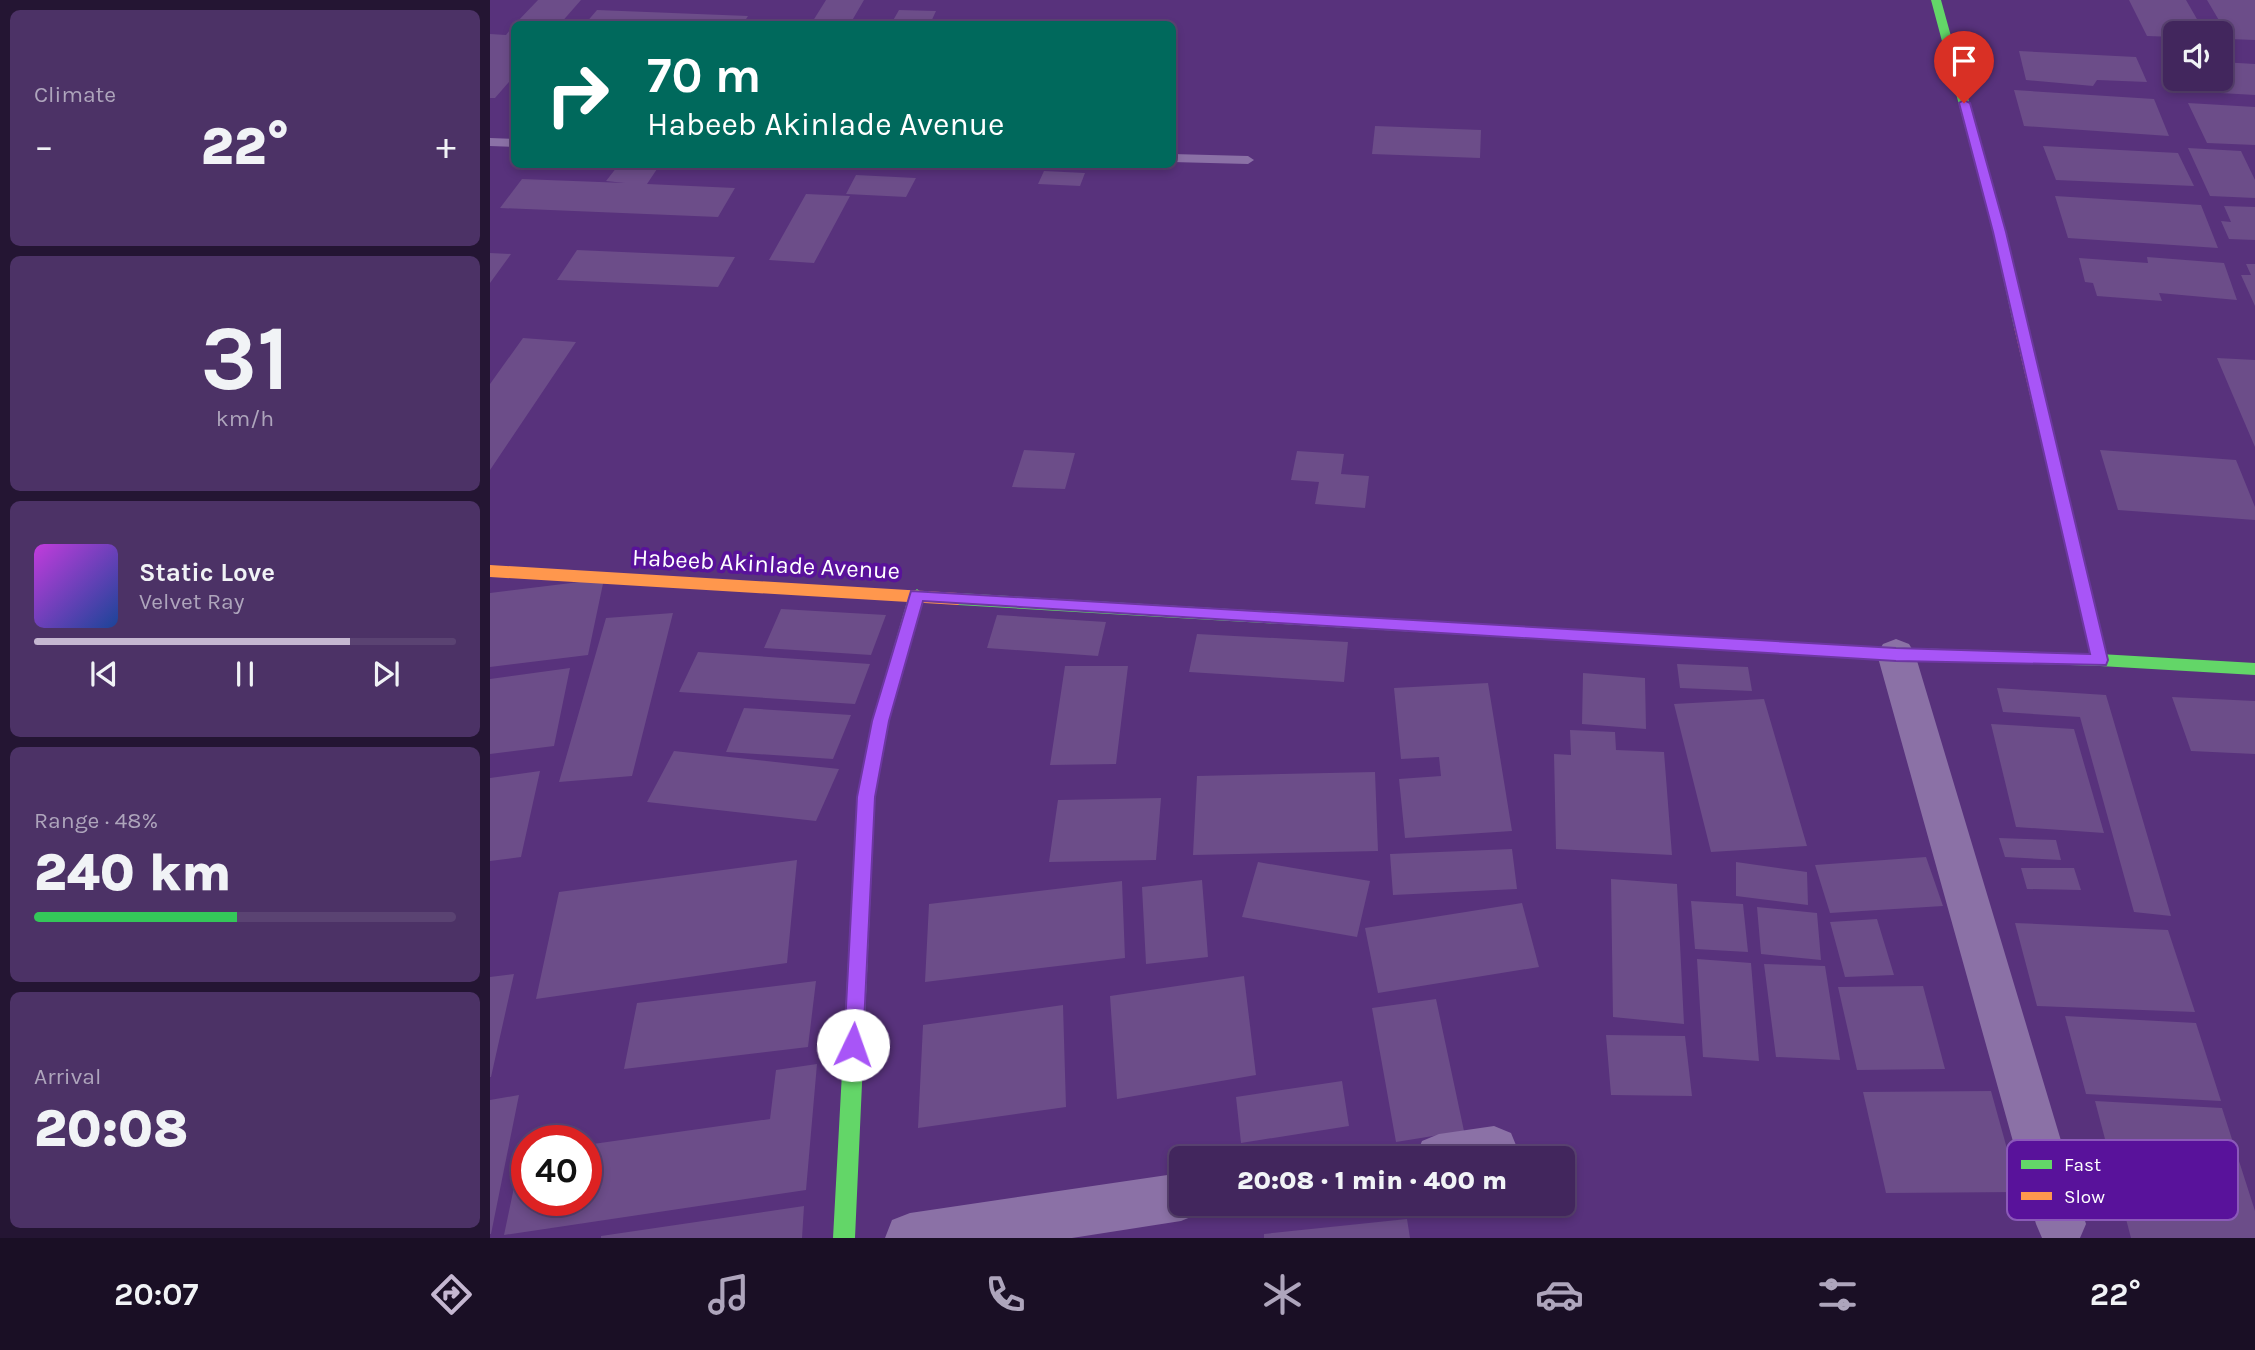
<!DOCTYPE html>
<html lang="en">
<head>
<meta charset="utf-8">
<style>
	:root { --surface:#42265d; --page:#4c3266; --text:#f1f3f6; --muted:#aea5bc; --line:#5a4372; --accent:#c5b7d1 }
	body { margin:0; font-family:Karla,sans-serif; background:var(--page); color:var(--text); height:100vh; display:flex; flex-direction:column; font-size:26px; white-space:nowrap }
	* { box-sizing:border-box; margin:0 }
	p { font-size:23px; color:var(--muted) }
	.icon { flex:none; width:38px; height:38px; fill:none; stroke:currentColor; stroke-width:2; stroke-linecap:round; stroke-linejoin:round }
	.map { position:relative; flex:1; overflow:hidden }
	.panel { display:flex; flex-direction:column; gap:10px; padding:10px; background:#241533; width:490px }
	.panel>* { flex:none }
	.guide { position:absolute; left:21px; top:21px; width:665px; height:147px; border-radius:10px; box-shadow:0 4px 10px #0003,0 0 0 2px var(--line); background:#00695c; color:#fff; overflow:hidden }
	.buttons { position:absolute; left:1673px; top:21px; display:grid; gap:14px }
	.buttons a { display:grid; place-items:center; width:70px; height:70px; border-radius:10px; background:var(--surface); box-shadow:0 4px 10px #0003,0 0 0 2px var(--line); font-size:35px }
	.speed { position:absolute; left:21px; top:1125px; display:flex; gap:14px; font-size:35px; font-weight:700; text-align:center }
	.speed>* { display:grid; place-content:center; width:91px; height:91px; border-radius:50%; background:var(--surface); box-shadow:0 4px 10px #0003,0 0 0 2px var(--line); line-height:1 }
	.speed .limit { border:10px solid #d22; background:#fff; color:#111 }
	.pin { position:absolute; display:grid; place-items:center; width:60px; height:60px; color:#fff; margin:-72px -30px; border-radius:50% 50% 50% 0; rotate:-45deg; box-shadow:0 0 7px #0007 }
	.pin .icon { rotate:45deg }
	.me { position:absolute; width:77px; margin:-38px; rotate:3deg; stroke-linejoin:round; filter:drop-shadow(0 0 5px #0008) }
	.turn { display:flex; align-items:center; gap:24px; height:147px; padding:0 21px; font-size:32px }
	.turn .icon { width:91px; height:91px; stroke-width:2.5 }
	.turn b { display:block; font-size:49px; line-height:60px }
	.big { font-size:52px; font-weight:800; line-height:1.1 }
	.panel .card { flex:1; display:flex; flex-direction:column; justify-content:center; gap:10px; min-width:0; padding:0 24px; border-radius:10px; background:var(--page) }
	.panel .dial { align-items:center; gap:0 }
	.dial b { font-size:91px; line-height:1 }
	.song { display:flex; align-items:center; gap:21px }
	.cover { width:84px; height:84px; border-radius:10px; background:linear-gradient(135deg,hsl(290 70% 55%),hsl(220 70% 35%)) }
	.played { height:7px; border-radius:4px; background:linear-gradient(90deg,var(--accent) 75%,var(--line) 75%) }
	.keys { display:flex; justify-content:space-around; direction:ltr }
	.heat { display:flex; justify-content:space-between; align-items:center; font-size:38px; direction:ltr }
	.charge { height:10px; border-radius:5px; background:linear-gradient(90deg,#34c759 48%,var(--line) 0) }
	.trip { position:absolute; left:679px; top:1146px; width:406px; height:70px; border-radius:10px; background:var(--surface); box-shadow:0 4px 10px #0003,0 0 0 2px var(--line); font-weight:800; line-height:70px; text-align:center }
	.dock { display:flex; height:112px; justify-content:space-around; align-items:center; background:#1a0f25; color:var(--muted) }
	.dock .icon { width:49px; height:49px }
	.dock .selected { color:var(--accent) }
	.dock b { font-size:32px; color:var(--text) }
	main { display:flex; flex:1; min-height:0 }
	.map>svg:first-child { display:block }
	.building { fill:#6c4d89 }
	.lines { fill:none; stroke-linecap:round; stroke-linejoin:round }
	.lane { fill:#8b71a6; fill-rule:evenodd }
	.street { fill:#8b71a6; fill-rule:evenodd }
	.fast { fill:#63d668; fill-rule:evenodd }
	.slow { fill:#ff974d; fill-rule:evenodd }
	.route { fill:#a855f7; stroke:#6d37a1; stroke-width:2 }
	.labels { text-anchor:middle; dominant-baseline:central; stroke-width:7; stroke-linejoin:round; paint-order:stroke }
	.street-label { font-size:24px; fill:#fff; stroke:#59129b }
	.key { fill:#59129b; stroke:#8b59b9; stroke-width:2 }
	.key-label { font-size:19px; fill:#fff }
</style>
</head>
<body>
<main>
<section class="panel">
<div class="card"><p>Climate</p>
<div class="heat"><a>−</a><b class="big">22°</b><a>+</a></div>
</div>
<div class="card dial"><b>31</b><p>km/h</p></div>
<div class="card">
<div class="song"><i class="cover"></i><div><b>Static Love</b><p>Velvet Ray</p></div></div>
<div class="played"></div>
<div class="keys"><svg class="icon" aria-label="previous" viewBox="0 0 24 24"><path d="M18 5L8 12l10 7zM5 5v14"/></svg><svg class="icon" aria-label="pause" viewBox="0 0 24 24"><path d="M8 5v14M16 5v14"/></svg><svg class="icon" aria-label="next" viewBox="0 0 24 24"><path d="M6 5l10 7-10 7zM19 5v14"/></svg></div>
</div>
<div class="card"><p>Range · 48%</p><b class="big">240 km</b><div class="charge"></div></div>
<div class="card"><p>Arrival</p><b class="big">20:08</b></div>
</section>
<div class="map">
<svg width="1765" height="1238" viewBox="0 0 1765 1238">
	<rect width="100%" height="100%" fill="#58327c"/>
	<path class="building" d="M48,0h43l-21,24h-45z
		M336,0h38l-14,24h-39z
		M1639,0h57l19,33h-30v4l-28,-1z
		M1717,0h48v40l-25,-1z
		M107,10l151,6 -5,8h-158z
		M409,10l37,1 -6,13h-39z
		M24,25v51l-19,22h-5v-64l16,1z
		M1529,51l117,6 11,25 -50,-2 -4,6 -67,-6z
		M1731,62l34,2v31l-69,-4 -6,-12h41z
		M1524,90l140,9 15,37 -145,-10z
		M1698,103l67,4v38l-48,-2z
		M885,126l106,4 -1,28 -108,-4z
		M1553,146l135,7 16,33 -138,-6z
		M1698,148l53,3 14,29v18l-45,-2z
		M127,167l40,2 -10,15 88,4 -17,29 -218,-9 22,-29 103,4 -19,-2z
		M554,171l41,2 -5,13 -42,-2z
		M366,175l60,3 -10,19 -60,-3z
		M316,194l44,2 -36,67 -45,-3z
		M1565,196l146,9 17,43 -150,-10z
		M1734,206l31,1v33l-26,-1 -8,-18 10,1z
		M87,250l158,7 -17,30 -161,-7z
		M0,253l21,1 -21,29z
		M1657,257l77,6 13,37 -78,-7 3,8 -65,-5 -4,-13 -8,-1 -6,-24 69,5z
		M1756,264h9v42l-14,-31h10z
		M33,338l53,4 -86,128v-86z
		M1727,358l38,2v87z
		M534,450l51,3 -10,36 -53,-2z
		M1610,450l136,10 19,47v13l-137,-10z
		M807,451l47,3 -3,20 28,2 -4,32 -50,-4 4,-22 -28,-2z
		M114,579l-16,76 -98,12v-74z
		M291,609l105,6 -15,40 -107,-7z
		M183,613l-41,163 -73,6 47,-164z
		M507,615l109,7 -8,34 -111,-8z
		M707,634l151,8 -4,40 -155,-10z
		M208,652l172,12 -15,40 -176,-12z
		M1187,664l71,3 4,24 -72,-3z
		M575,666h63l-12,98 -66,1z
		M80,668l-16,78 -64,8v-75z
		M1093,673l62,5 1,51 -64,-5z
		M998,683l24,148 -107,7 -6,-59 42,-3 -2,-19 -38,2 -7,-71z
		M1507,688l109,7 65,221 -37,-4 -54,-195 -77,-5z
		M1682,697l83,4v53l-64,-3z
		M1274,699l43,147 -96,6 -37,-148z
		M254,708l107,7 -18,44 -107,-7z
		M1501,724l83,5 30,104 -88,-6z
		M1080,730l45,2 1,18 48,2 8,103 -116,-6 -2,-95 17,1z
		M184,751l165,18 -23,52 -169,-19z
		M50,771l-19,86 -31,4v-83z
		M885,772l3,79 -185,4 4,-79z
		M671,798l-5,62 -107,2 9,-62z
		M1509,838l57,2 5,20 -56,-3z
		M1022,849l5,40 -124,6 -3,-41z
		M1436,857l17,49 -113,7 -15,-48z
		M307,860l-10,103 -251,36 23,-107z
		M768,862l112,19 -13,56 -115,-20z
		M1246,862l71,10 1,33 -72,-9z
		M1531,868h53l7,22 -54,-1z
		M1121,879l66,5 7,140 -71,-7z
		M712,880l6,77 -62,7 -4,-77z
		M632,881l3,77 -200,24 4,-78z
		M1201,901l52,3 5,48 -53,-3z
		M1032,903l17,64 -161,26 -13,-65z
		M1267,907l60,6 4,47 -60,-6z
		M1387,919l17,56 -49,2 -15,-55z
		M1525,923l153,7 27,82 -158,-6z
		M1207,959l54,4 8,98 -56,-4z
		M1274,964l61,2 15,94 -64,-3z
		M24,974l-23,103h-1v-100z
		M754,976l12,99 -139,24 -7,-103z
		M326,981l-8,66 -184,22 13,-66z
		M1433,986l22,83 -88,1 -19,-83z
		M946,999l28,132 -68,11 -24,-134z
		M573,1005l3,102 -148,21 5,-103z
		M1575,1016l131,7 25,78 -135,-7z
		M1116,1035l79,1 7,60 -81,-1z
		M327,1064l-11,126 -302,45 17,-81h6v46h59v-55l184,-26 6,-49z
		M852,1081l7,45 -108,17 -5,-46z
		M1501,1091l28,101 -133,1 -23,-101z
		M29,1095l-28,139h-1v-134z
		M1605,1101l127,7 33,103v27h-124z
		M314,1206l-2,32h-201v-2z
		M917,1219l3,19h-146v-4z"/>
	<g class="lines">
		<path class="lane" d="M0,138l24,1v8l-24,-1z
			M682,154l76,2 6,4 -6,4 -76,-2z"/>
		<path class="street" d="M1406,639l13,5 6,10 171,570 -6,14h-38l-6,-14 -159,-570 6,-10z
			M1004,1126l17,7 7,17 -4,8h-99l7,-17 17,-7z
			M691,1173v31h21l-4,10 -17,7 -109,17h-187l7,-18 18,-7z"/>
		<path class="fast" d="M1441,0h10l64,232 23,95 -2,3 -5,1 -7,-4 -21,-95z
			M427,589l8,6 -37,126 -13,76 -20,441h-22l24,-441 15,-76 37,-126z
			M468,593l527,31 6,2 2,4 -2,4 -6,2 -527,-31 -8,-6z
			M1389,647l221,7 155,9v12l-155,-9 -221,-7 -6,-2 -2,-4 2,-4z"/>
		<path class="slow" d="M1531,323l7,4 80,333 -2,4h-12l-2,-4 -78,-333z
			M0,565l468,28 8,6 -8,6 -468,-28z
			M995,624l394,23 6,2 2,4 -2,4 -6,2 -394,-23 -6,-2 -2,-4 2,-4z"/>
	</g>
	<path class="route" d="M1474,100l6,3 36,129 102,428 -2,5 -210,-4 -973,-60 -34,120 -14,76 -12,248 -3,7 -7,3 -7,-3 -2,-7 13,-248 15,-76 39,-130 985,57 194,6 -97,-422 -34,-129z"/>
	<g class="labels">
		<g class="street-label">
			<text transform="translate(276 564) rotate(3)">Habeeb Akinlade Avenue</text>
		</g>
	</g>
	<rect x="1517" y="1140" width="231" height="80" rx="10" class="key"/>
	<rect x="1531" y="1160" width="31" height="9" fill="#63d668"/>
	<rect x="1531" y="1192" width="31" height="8" fill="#ff974d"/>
	<g class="key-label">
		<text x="1574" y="1171">Fast</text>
		<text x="1574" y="1203">Slow</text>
	</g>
</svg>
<div class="buttons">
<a><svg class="icon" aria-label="sound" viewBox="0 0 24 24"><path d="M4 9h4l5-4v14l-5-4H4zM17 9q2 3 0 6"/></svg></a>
</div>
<div class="speed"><div class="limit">40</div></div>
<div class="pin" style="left:1474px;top:103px;background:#d93025"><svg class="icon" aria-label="arrive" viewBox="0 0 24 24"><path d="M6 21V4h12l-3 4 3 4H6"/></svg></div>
<svg class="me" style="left:363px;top:1045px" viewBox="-20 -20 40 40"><circle r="19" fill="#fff"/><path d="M0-13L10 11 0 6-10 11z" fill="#a855f7"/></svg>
<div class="trip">20:08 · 1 min · 400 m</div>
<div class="guide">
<div class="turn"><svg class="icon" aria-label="right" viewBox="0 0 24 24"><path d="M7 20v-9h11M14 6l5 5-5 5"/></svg><div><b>70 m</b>Habeeb Akinlade Avenue</div></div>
</div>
</div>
</main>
<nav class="dock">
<b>20:07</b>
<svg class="icon selected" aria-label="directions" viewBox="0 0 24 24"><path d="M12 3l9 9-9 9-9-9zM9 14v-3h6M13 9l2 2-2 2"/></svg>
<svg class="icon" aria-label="music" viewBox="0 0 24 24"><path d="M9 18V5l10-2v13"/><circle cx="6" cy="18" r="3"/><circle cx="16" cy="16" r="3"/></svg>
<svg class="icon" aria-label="phone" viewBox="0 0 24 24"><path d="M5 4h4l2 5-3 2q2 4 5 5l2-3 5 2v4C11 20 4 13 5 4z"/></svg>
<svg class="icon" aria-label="climate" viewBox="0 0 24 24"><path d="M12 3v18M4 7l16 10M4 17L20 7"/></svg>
<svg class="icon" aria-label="car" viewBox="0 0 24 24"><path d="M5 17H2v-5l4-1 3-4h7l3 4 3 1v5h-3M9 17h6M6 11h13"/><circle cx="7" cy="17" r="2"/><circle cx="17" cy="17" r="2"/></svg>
<svg class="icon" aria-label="filters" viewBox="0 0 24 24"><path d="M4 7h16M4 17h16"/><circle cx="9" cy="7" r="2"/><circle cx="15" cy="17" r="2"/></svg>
<b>22°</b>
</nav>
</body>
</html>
